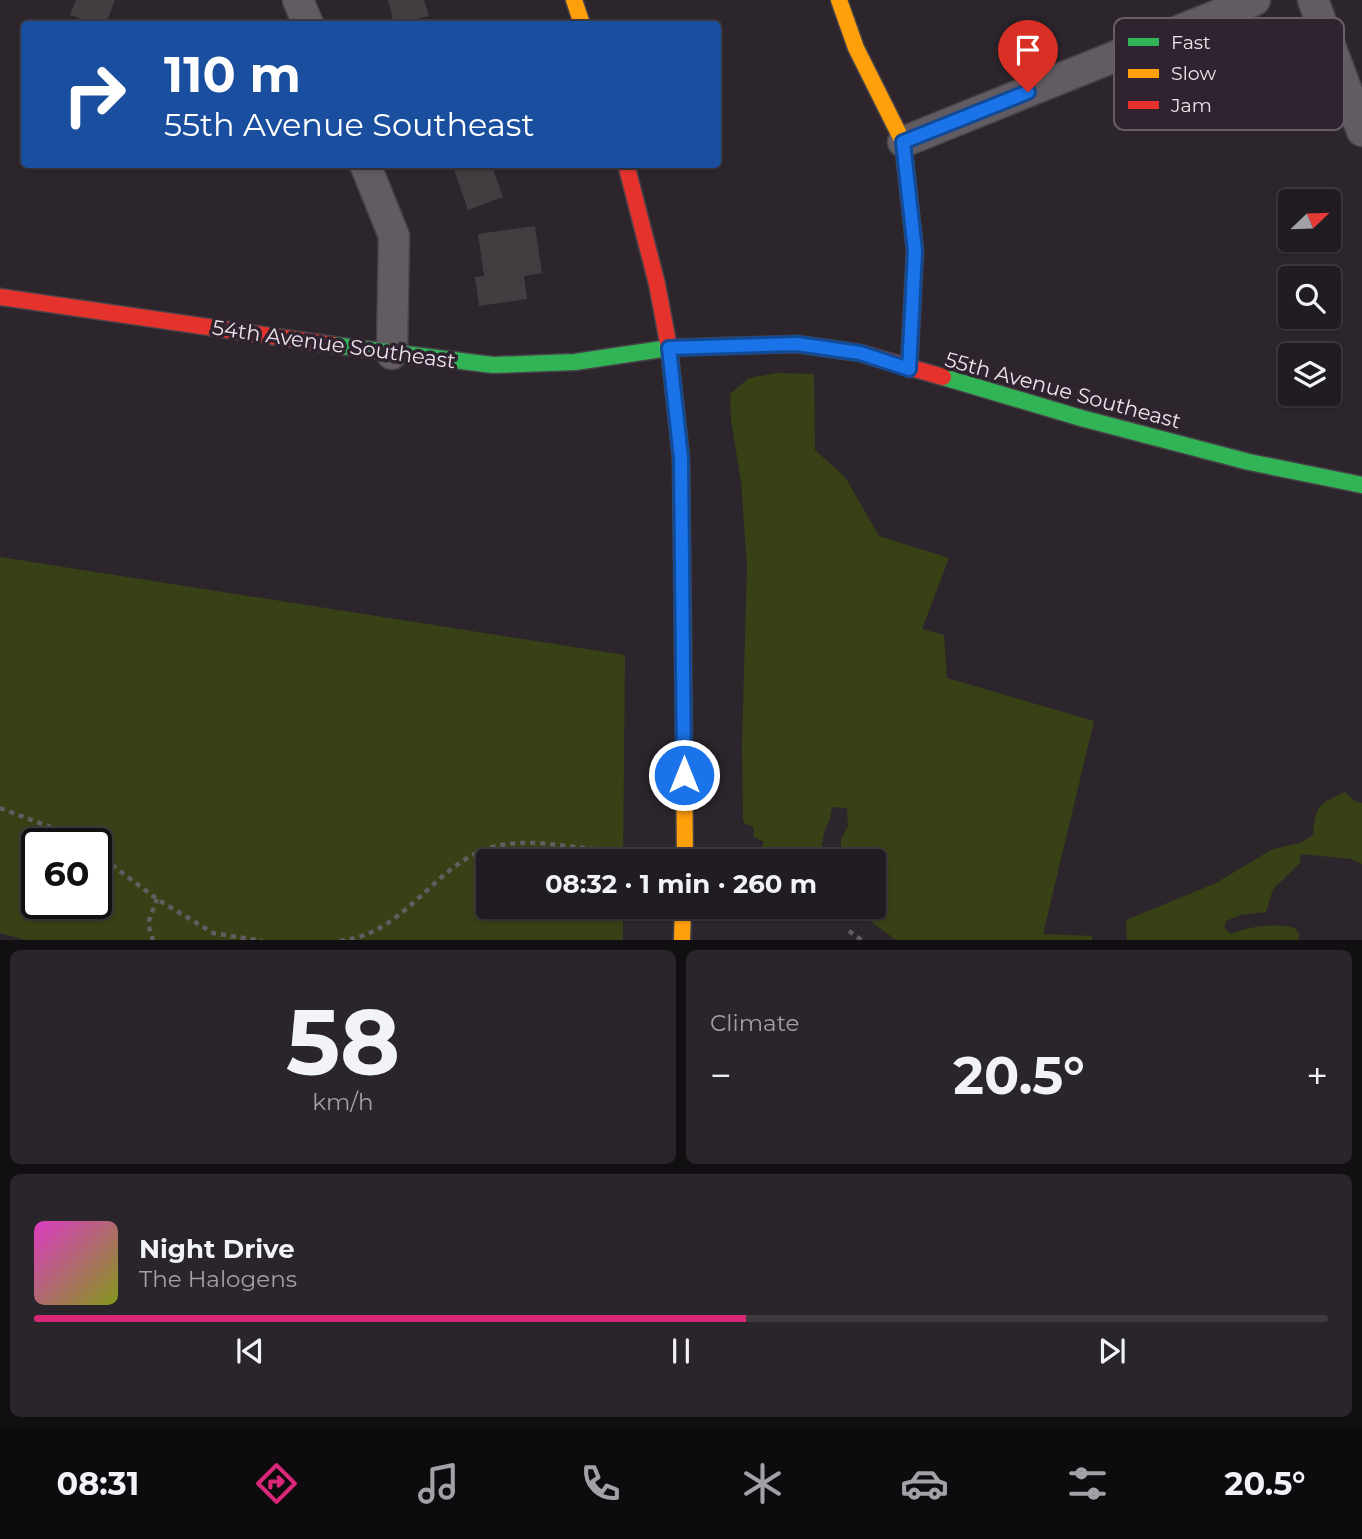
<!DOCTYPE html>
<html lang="en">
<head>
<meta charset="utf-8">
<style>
	:root { --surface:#211c21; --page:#29252a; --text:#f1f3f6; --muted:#a2a1a5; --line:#3e3a3f; --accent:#db2777 }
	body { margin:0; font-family:Montserrat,sans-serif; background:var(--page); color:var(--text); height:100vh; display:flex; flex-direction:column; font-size:26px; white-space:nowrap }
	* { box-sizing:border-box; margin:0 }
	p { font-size:23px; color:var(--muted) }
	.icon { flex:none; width:38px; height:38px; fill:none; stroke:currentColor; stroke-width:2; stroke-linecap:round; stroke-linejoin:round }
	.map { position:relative; height:940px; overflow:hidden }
	.panel { display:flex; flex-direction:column; gap:10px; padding:10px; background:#120f12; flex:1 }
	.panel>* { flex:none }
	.banner { position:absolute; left:21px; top:21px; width:700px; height:147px; border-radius:7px; box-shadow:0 2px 5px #0004,0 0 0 2px var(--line); background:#1a4fa0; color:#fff; overflow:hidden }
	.needle { width:46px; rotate:67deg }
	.fabs { position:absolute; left:1278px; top:189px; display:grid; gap:14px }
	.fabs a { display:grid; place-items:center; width:63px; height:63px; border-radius:7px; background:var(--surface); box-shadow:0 2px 5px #0004,0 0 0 2px var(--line); font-size:35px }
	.speed { position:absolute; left:21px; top:828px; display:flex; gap:14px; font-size:35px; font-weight:700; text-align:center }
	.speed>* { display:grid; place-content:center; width:91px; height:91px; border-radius:50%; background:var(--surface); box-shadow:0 2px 5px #0004,0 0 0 2px var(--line); line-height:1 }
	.speed .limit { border:4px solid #111; border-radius:10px; background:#fff; color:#111 }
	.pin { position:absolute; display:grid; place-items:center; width:60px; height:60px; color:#fff; margin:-72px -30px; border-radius:50% 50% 50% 0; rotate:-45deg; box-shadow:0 0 7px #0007 }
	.pin .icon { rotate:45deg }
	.me { position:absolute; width:77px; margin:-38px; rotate:0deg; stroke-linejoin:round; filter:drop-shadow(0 0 5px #0008) }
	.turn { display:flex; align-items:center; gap:24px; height:147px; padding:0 28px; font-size:32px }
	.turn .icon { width:91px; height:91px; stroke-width:2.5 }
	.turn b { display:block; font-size:49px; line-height:60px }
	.big { font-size:52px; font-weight:700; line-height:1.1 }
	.panel .widget { flex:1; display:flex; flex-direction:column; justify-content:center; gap:10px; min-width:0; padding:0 24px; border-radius:10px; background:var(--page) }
	.panel .dial { align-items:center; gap:0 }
	.dial b { font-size:91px; line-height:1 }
	.song { display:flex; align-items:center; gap:21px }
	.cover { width:84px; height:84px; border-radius:10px; background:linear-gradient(135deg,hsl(310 70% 55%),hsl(70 70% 35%)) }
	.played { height:7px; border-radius:4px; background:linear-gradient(90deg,var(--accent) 55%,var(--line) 55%) }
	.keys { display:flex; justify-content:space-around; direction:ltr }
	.heat { display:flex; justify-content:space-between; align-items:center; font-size:38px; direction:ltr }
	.panel .tiles { flex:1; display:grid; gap:10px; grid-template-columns:1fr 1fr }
	.widget:last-child { grid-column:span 2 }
	.trip { position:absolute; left:476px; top:849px; width:410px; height:70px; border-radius:7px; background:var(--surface); box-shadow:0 2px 5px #0004,0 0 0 2px var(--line); font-weight:700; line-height:70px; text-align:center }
	.tab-bar { display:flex; height:112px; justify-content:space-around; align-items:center; background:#0d0b0d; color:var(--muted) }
	.tab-bar .icon { width:49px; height:49px }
	.tab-bar .current { color:var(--accent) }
	.tab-bar b { font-size:32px; color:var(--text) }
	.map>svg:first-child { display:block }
	.green { fill:#384115; fill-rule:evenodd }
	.building { fill:#413d41 }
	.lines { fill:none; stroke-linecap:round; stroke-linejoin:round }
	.street-casing { stroke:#474247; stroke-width:33 }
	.fast-casing { stroke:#474247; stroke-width:19 }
	.slow-casing { stroke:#474247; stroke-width:19 }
	.jam-casing { stroke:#474247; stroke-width:19 }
	.path { stroke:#635d62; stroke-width:4.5; stroke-dasharray:5 5; stroke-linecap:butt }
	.street { stroke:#625c62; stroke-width:30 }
	.fast { stroke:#30b455; stroke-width:16 }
	.slow { stroke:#ff9f0a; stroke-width:16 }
	.jam { stroke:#e5322d; stroke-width:16 }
	.route-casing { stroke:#114b97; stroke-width:18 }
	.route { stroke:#1a73e8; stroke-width:12 }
	.labels { text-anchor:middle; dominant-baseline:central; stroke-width:7; stroke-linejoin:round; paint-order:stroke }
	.street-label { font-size:21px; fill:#ece3eb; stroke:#2f232f }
	.key { fill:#2f232f; stroke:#685d67; stroke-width:2 }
	.key-label { font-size:19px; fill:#ece3eb }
</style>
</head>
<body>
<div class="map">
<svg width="1362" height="941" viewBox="0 0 1362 941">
	<rect width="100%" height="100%" fill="#2c262c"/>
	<path class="green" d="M777,373l37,1 1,76 30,27 34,59 70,22 -27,71 22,6 3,43 147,43 -51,213 49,2v4h-196l-45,-33 22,-1v-45h-32v-22l7,-13 -1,-18 -15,-1 -2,12 -6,13 -5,29h-52l-9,-5 6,-14 -10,-5 -1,-11 -8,-2 -2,-5 -1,-74 5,-179 -6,-85 -10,-61 -1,-26 19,-16z
		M0,557l625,98 -2,206h-135v45l135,1v33l-593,1 -30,-8zM37,844h59v59h-59z
		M1345,792l11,10 6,1v61l-11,-5 -50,-5 -1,9 -27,26 -7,23 -26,3 -14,6 -2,7 7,6c21,-8 42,-11 64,-6l5,8 -3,4h-170l-1,-20 90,-37 57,-34 27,-6 13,-8c3,-31 5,-30 32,-43z"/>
	<path class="building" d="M76,0h39l-9,24h-11l-25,-9z
		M388,0h36l5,16 -35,8z
		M452,164h39l12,33 -35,13z
		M535,226l7,47 -18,3 3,23 -48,7 -4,-29 9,-1 -6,-42z"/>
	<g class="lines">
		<defs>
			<path id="street" d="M298,0l10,24
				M1313,0l49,131
				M903,142l352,-142
				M365,164l29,72 -2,118"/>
			<path id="fast" d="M333,345l160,20 82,-3 94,-14 54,-2
				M943,377l138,41 168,44 113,23"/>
			<path id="slow" d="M574,0l8,24
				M839,0l17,48 47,94 12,109 -6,118
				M683,642l2,219
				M682,941l1,-35"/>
			<path id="jam" d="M626,164l31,120 12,64 12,110 2,184
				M0,297l333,48
				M723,346l74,-2 63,9 83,24"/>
		</defs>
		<use href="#street" class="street-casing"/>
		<use href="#fast" class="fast-casing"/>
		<use href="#slow" class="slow-casing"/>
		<use href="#jam" class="jam-casing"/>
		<path class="path" d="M0,808l66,25 16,11
			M96,853l61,46 56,34 49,8
			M849,931l14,10
			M153,941l-5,-18 9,-24
			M340,941c65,-7 92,-74 149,-93 31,-10 65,-3 96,0 23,3 47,4 70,6"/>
		<use href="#street" class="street"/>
		<use href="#fast" class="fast"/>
		<use href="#slow" class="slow"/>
		<use href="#jam" class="jam"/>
	</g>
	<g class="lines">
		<defs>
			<path id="route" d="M684,775l-3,-317 -12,-110 128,-4 63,9 49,16 6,-118 -12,-109 125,-50"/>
		</defs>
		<use href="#route" class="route-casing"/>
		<use href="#route" class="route"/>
	</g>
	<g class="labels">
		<g class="street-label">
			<text transform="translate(334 344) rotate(8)">54th Avenue Southeast</text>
			<text transform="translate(1063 390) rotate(15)">55th Avenue Southeast</text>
		</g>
	</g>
	<rect x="1114" y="18" width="230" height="112" rx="10" class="key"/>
	<rect x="1128" y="38" width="31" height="8" fill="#30b455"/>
	<rect x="1128" y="69" width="31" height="9" fill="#ff9f0a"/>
	<rect x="1128" y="101" width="31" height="8" fill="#e5322d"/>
	<g class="key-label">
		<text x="1171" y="49">Fast</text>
		<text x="1171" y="80">Slow</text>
		<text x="1171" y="112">Jam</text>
	</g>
</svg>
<div class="fabs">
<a><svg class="needle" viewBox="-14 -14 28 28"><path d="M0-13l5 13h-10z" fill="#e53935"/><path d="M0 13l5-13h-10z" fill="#a2a1a5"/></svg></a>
<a><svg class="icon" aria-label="search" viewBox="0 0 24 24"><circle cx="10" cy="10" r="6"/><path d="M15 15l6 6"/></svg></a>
<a><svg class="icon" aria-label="layers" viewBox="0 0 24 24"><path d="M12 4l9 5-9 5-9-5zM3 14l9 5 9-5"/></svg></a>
</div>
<div class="speed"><div class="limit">60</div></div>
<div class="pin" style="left:1028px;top:92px;background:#d93025"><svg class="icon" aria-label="arrive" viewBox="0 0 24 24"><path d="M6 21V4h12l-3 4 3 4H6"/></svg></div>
<svg class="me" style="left:684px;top:775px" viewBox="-20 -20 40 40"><circle r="17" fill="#1a73e8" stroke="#fff" stroke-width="3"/><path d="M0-11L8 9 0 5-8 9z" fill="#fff"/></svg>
<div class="trip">08:32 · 1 min · 260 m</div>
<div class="banner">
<div class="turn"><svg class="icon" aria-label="right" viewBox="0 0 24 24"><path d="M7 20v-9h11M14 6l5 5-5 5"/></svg><div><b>110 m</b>55th Avenue Southeast</div></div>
</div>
</div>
<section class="panel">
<div class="tiles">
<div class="widget dial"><b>58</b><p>km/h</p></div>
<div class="widget"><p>Climate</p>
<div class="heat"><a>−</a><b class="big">20.5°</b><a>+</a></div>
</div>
<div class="widget">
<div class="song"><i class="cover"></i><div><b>Night Drive</b><p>The Halogens</p></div></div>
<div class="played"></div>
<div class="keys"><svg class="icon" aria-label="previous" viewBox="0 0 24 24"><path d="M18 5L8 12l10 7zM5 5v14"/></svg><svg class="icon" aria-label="pause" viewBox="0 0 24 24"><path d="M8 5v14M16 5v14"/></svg><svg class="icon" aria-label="next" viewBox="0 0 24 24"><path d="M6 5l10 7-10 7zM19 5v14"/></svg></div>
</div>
</div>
</section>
<nav class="tab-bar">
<b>08:31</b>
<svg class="icon current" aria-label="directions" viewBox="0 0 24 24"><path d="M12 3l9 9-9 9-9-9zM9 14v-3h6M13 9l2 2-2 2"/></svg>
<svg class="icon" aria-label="music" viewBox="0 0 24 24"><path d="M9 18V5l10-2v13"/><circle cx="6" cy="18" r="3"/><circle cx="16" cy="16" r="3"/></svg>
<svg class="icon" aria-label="phone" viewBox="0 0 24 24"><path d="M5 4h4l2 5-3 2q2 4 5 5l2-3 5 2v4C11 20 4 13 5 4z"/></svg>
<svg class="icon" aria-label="climate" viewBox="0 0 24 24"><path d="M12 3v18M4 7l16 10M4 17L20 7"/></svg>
<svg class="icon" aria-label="car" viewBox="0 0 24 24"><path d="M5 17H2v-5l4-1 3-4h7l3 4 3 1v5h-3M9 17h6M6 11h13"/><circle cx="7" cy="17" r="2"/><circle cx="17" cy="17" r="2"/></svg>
<svg class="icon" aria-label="filters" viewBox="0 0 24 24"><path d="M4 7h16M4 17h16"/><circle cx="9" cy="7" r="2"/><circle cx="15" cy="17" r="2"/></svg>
<b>20.5°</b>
</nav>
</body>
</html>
